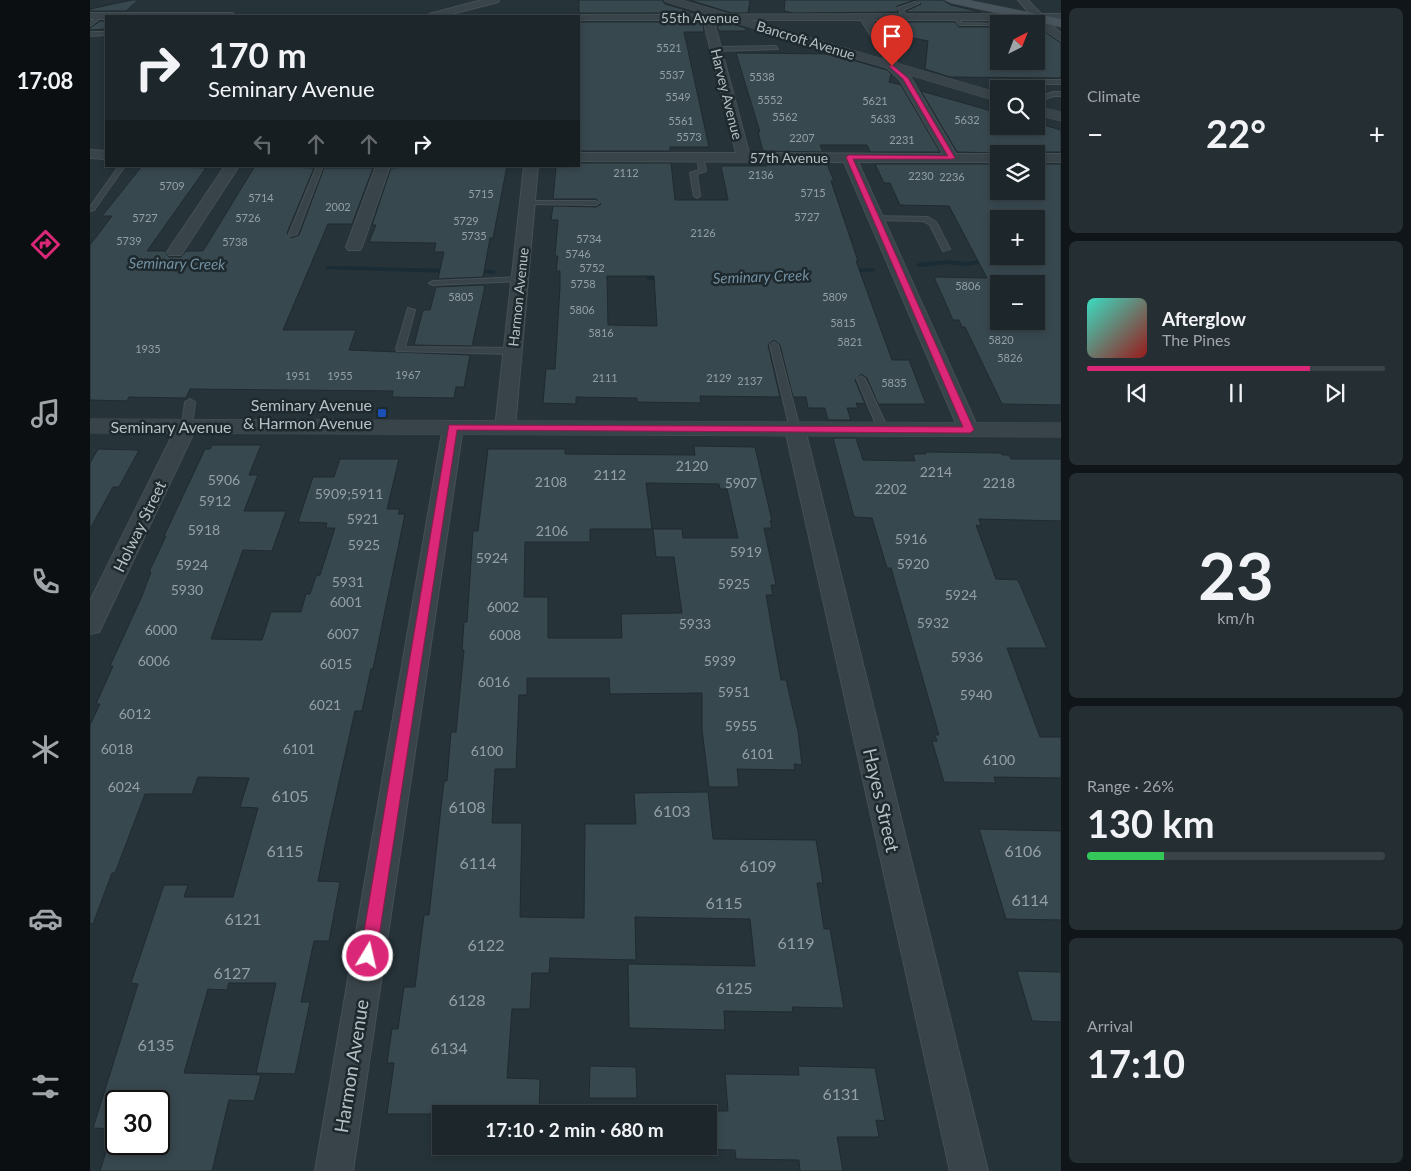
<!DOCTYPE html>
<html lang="en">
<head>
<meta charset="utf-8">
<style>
	:root { --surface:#1c262b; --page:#252e33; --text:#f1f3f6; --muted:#a0a5a9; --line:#3a4347; --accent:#db2777 }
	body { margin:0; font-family:Lato,sans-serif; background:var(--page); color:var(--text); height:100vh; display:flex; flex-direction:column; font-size:19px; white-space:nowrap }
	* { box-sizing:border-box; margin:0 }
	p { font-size:16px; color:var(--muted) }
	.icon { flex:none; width:28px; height:28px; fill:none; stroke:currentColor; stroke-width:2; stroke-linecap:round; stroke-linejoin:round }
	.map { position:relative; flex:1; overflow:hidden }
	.side { display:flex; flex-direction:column; gap:8px; padding:8px; background:#0f1518; width:350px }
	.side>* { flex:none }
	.hud { position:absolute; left:15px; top:15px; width:475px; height:152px; border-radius:0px; box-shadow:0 2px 8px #0003,0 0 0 1px var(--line); background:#1c262b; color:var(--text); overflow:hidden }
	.needle { width:32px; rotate:42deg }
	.controls { position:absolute; left:900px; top:15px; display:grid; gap:10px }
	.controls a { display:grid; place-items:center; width:55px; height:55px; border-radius:0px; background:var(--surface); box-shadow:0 2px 8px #0003,0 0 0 1px var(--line); font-size:25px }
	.speed { position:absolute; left:15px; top:1090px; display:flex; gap:10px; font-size:25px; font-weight:700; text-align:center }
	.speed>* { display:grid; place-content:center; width:65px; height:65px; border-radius:50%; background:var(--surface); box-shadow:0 2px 8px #0003,0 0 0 1px var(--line); line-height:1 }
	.speed .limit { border:2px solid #111; border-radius:8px; background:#fff; color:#111 }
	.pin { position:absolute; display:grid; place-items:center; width:42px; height:42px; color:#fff; margin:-51px -21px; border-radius:50% 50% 50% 0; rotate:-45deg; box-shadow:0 0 5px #0007 }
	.pin .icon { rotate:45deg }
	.me { position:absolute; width:55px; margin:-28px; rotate:9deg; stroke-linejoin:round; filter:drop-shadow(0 0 4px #0008) }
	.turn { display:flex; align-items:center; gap:18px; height:105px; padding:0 20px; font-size:22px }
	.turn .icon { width:65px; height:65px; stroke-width:2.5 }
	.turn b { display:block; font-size:35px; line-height:42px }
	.lanes { display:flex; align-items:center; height:48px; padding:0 20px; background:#0003; justify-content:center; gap:25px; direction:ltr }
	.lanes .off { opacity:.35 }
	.big { font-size:38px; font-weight:700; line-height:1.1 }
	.side .widget { flex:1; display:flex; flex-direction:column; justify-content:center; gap:8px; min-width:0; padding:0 18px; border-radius:8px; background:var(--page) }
	.side .dial { align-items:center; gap:0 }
	.dial b { font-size:65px; line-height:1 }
	.song { display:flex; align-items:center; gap:15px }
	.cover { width:60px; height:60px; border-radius:8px; background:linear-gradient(135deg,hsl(170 70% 55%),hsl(0 70% 35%)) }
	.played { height:5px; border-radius:2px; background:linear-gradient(90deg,var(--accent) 75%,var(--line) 75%) }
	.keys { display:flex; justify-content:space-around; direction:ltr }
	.heat { display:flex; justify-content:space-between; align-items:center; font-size:28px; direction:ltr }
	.charge { height:8px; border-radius:4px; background:linear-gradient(90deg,#34c759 26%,var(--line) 0) }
	.trip { position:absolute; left:342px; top:1105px; width:285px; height:50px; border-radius:0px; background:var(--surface); box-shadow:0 2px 8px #0003,0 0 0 1px var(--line); font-weight:700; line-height:50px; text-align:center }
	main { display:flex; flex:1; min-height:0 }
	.dock { display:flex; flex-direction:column; width:90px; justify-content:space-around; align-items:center; background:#0b0f11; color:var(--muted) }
	.dock .icon { width:35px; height:35px }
	.dock .active { color:var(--accent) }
	.dock b { font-size:22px; color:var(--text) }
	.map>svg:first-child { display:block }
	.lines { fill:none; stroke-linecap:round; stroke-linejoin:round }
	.stream { fill:#1a2c35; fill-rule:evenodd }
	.building { fill:#38484f; stroke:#202b30; fill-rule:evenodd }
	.service-casing { stroke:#455055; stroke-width:2 }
	.minor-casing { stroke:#455055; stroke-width:2 }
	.tertiary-casing { stroke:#455055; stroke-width:1 }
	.secondary-casing { stroke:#455055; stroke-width:1 }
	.service { fill:#39444a; fill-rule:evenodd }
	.minor { fill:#39444a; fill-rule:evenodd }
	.tertiary { fill:#39444a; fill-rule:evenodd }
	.secondary { fill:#48545c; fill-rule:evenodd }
	.route { fill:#db2777; stroke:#8e194d }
	.transit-dot { fill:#1a4fb4; stroke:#1e292e; stroke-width:2 }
	.labels { text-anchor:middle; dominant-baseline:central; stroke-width:5; stroke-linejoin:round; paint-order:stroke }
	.far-number-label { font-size:11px; fill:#949fa6 }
	.far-street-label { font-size:14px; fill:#b5bfc5; stroke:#1e292e }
	.number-label { font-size:14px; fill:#949fa6 }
	.far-water-label { font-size:15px; font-style:italic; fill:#7290a0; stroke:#1e292e }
	.poi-label { font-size:16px; fill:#b5bfc5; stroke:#1e292e; text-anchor:end }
	.street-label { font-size:16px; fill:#b5bfc5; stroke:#1e292e }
	.near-number-label { font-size:16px; fill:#949fa6 }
	.near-street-label { font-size:19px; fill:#b5bfc5; stroke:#1e292e }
</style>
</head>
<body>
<main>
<nav class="dock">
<b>17:08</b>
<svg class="icon active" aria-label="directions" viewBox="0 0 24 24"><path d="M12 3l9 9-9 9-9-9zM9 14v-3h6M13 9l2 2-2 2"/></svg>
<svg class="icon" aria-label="music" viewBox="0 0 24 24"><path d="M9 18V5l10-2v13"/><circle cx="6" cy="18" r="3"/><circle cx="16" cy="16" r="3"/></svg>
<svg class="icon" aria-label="phone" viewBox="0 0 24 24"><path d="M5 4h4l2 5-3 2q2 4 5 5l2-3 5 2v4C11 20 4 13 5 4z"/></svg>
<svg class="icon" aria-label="climate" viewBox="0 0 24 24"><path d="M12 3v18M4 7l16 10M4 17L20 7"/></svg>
<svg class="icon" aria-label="car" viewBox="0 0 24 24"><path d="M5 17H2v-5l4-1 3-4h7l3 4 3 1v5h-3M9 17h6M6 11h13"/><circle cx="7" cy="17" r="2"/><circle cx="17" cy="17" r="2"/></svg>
<svg class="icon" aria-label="filters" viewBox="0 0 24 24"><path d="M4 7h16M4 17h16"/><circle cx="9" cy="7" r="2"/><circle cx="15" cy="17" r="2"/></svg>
</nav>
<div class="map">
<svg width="971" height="1171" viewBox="0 0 971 1171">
	<rect width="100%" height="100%" fill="#263339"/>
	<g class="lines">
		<path class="stream" d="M899,259l3,2 -1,1 -25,4 -19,-2 -28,3 -3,-2 3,-2 28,-3 19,2z
			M238,266l123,3 3,2 -3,2 -125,-4 -1,-1z
			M783,268l3,2 -1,1 -27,2 -3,-2 3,-2z
			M384,269l19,1 3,2 -3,2 -21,-2v-2z
			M575,276l2,1v2l-18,1 -3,-2 3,-2z"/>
	</g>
	<path class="building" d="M42,0h6l-12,11h-36v-2z
		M489,0h83l3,4 31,9h-117z
		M599,0h61l-2,13h-16z
		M695,0h158l8,5 29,7h-73l-1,-1 15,-7 -6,-4 -18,6 1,6 -105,1 -9,-2z
		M10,21h6v8l-16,1v-2z
		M489,22h124l1,10h-20l25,115h-39v4h-91z
		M785,22h80l4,5h31l2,3h7v31h37v-30l9,1 16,11v35l-111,-1 -25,-8 3,-28 -46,-9z
		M639,23l17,5 -1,3h-26l-2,-5z
		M646,53l95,1 56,16 4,4 -2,8 12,3 39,67h-70l-3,-7h-47l3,7 -60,-1 -5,-19h2z
		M831,91l67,19 11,13v3h37l1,-3 24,7v22h-25l-2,2 -77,-2z
		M489,163h92l4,37h53l-7,-34h46v-2h60l7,17h-3l27,80h-2l36,99h17l17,44h-48l-11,-26 -6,-4 -6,6 10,24 -9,-1 2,5h-11l4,12h-23l-3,-12h-17l-2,-11h-13l-13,-52 -6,-5 -6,5 12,52 -80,-1 1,7 -64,-1v-4l-61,-1v7l-33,-1 3,-34h9l5,-82v-16h-4l2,-15h-3l3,-36h-7l2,-14 43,1 5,-3 -5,-5h-43l3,-32 23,-1zM517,276h47l3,50 -49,-1z
		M785,164h124v27h37v-27h25v241l-59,-1 -37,-77h-3l-3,-7h-6l-19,-43 53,1 -38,-72 -49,-1 -10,-22h-6zM909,219h37v37h-37zM909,284h37v37h-37z
		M52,166l64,2 -59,83h18l4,6h12l5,-6h17l52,-85 59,2 -27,65 4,5 8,-3 25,-67h49l-21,56h-24l-45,106h73l-7,20 121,5 -6,32h-8l-2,11 -62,-1 1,-6 -203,-2 -4,9 -57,-1 -2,4 -37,-1v-155l22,-29h-10z
		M342,166h75l-14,72h-3l-7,39 -45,2 6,-27h-10l2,-9 -67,-1 7,-17h-4l19,-57z
		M392,285l3,1 -13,60 -58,-1 9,-35h7l6,-23z
		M743,438h23l7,22 52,1 -2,-7h13l-1,-2 76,1 1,2h7l2,4h50v62l-82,-2 2,7 -5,-1 20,54 22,1 29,68h-40l33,89h21v41l-67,-1 2,6 -52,-1 -12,-41h5l-2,-6h4l-48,-167h-4l-15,-50 -18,-1z
		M122,445h49l-12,30h9l-14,36h42l-14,40 -29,-1 -32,89 51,1 9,-28h30l5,-18h4l6,-18 4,-1 15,-47h-9l1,-5 -29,-1 15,-45h21l6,-18h59l-12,50h13l-2,5h7l-32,155h-2l-9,42h-7l-27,120 -10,50 22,1 -11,59h-15l-13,61h9l-15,72 -39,-1 20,-90h-47l-2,7 -19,-1 -24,84 77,2 -7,26 -25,-1 -17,71h-112l13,-42 -20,-1 45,-144 -7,-1 33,-98h24l-4,12h49l25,-89 -18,-1 9,-29 -51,-1 -6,17h-47l-30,79h-3l-19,51h-3v-199l10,-21h-4l17,-38h-3l32,-70 9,-24h-2l17,-36h-2l41,-87h5zM26,1101h43v43h-43z
		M604,446l61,1 17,74h-2l2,7h-8l12,57h-5l2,10h-7l15,85h5l12,51 4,34 -8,-1 1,6 -58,-1 2,18h-30l-7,-58v-36l-92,1 -1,-16h-82v17h-8l-3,74h-21l-3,54h30l-2,94 64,1 1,-94h51l-2,-31 74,-1 5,47 103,1 7,43h-6l7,46h6l14,79 -52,-1 1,5 -69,-1 1,19 -96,-2 -1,-64 127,2 -5,-47 -115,-2 1,43 -86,-2 -1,15h-17l-2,36h-18l-5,69 33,1 -1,35h-152l7,-51h-7l5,-34h6l6,-42h11l9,-72h5l15,-134h3l4,-49h5l8,-82h-2l2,-28h3l6,-91h5l10,-82h77v5l130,1zM556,483l73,1 1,5h7l11,49h-55l-1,-9h-29l3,28h18l8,56 -61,1 1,24h-74v-41h-24l1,-55h65v-13h62z
		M8,449l41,1 -20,37h-6l-23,42v-66z
		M889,829l82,2v89l-55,-1z
		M927,971l44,1v50l-29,-1z
		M500,1066l46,1 1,31h-48z
		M708,1066l77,2 10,53 -9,-1 3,17h-42l6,34h-43l-1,-11 -63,-1 -1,-9 -43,-1v-3h17v-32h-19v-3h38l-3,-37 74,1z"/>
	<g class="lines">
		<defs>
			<path id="service" d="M825,2l4,1 -16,7 4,7 -4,1 -5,-10z
				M9,15l4,1 -13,10v-3z
				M863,16h4l4,7 40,1h-2v1h-40z
				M946,26l17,3 -3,2 -14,-2z
				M0,32h16v3l-16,1z
				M686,46l2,3 -62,2 -3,-2 3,-2z
				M971,80v4h-27l10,7 -8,4v-6l-11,-7 3,-2z
				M963,92h8v4h-7l-18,6v-4z
				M610,155l3,2 3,14 -9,3 3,22 -3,2 -3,-2 -4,-23 9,-3 -2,-13z
				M29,166h6l-31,44 -4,1v-4z
				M227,166h6l-26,68 -7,2 -1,-2z
				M437,201h69l3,2 -3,2 -71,-1v-2z
				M783,216l55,1 8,5 14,27 -7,2 -13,-26 -7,-4 -47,-1h-3z
				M430,277h3v4l-90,4 -4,-2 4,-2z
				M318,308l7,2 -10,37 108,1 4,3 -4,3 -116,-3 -1,-2z
				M684,342l4,3 22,84 -2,2 -3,1 -5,-3 -20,-84z
				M771,376l4,3 23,50 -2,2 -3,1 -5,-3 -21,-50z
				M100,399l5,3 -3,24 -5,3 -5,-3 3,-24z"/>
			<path id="minor" d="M392,0h17l-1,2 -54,14h-16l1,-2z
				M928,0h10l13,14h20v6h-15l15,13v8l-19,-13 -7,-8h-163l23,35 2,10 14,13 45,76h43v8h-141l121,268 -3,4 -7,2 -7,-2 -3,-4 -115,-268 -265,-1v-8h157l-32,-130 4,-3h-129v-4h-5l1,-1 455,-1zM641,20h130l22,35 2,11 15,14 43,74 -194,-1 -34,-128z
				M0,13h142l5,3h-131v3h-16z
				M0,150l16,1v8l-16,-1z
				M946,154h25v8h-25z
				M135,166h14l-58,89h-12l-2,-3z
				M286,166h14l-28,81 -2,3h-12l-2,-3z
				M434,166h14l-23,262 -3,4 -7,2 -7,-2 -3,-4z
				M97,420l7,2 3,4 -95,200 -3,6 -9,2v-33l87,-175 3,-4z
				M363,421l7,2 3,4 -110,744h-38l128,-744 3,-4z
				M705,423l7,2 3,4 183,742h-38l-165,-742 3,-4z"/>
			<path id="tertiary" d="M574,0h18l317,93v9l-333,-100z
				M946,106l25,6v9l-25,-6z
				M0,419l971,4v14l-971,-4z"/>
			<path id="secondary" d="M855,0h23l93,19v8l-110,-24z"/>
		</defs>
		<use href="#service" class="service-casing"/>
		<use href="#minor" class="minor-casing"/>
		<use href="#tertiary" class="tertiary-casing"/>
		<use href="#secondary" class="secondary-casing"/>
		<use href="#service" class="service"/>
		<use href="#minor" class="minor"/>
		<use href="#tertiary" class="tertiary"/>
		<use href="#secondary" class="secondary"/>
	</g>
	<path class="route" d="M802,65l16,13 47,80 -3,1h-99l121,271 -4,3 -513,-3 -81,526 -2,4 -6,2 -5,-2 -3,-4 89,-531 514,2 -117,-270 3,-2 99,1 -45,-77 -14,-13z"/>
	<rect class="transit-dot" x="287" y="408" width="10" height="10" rx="2.5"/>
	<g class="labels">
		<g class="far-number-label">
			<text x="579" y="47">5521</text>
			<text x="582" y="74">5537</text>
			<text x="672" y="76">5538</text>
			<text x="588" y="96">5549</text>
			<text x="680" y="99">5552</text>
			<text x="785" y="100">5621</text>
			<text x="695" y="116">5562</text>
			<text x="793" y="118">5633</text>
			<text x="877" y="119">5632</text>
			<text x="591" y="120">5561</text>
			<text x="599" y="136">5573</text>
			<text x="712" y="137">2207</text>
			<text x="812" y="139">2231</text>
			<text x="536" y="172">2112</text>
			<text x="671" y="174">2136</text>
			<text x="831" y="175">2230</text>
			<text x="862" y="176">2236</text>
			<text x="82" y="185">5709</text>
			<text x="723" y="192">5715</text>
			<text x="391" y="193">5715</text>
			<text x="171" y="197">5714</text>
			<text x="248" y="206">2002</text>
			<text x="717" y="216">5727</text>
			<text x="55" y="217">5727</text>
			<text x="158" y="217">5726</text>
			<text x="376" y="220">5729</text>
			<text x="613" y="232">2126</text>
			<text x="384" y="235">5735</text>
			<text x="499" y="238">5734</text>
			<text x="39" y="240">5739</text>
			<text x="145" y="241">5738</text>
			<text x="488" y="253">5746</text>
			<text x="502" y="267">5752</text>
			<text x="493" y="283">5758</text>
			<text x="878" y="285">5806</text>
			<text x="371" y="296">5805</text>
			<text x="745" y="296">5809</text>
			<text x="492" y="309">5806</text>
			<text x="753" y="322">5815</text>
			<text x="511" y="332">5816</text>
			<text x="911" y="339">5820</text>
			<text x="760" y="341">5821</text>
			<text x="58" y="348">1935</text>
			<text x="920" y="357">5826</text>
			<text x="318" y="374">1967</text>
			<text x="208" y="375">1951</text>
			<text x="250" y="375">1955</text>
			<text x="515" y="377">2111</text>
			<text x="629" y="377">2129</text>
			<text x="660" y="380">2137</text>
			<text x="804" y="382">5835</text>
		</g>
		<g class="far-street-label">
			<text x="610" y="17">55th Avenue</text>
			<text transform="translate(716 40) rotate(17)">Bancroft Avenue</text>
			<text transform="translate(637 94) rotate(76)">Harvey Avenue</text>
			<text x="699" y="157">57th Avenue</text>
			<text transform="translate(428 297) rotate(-84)">Harmon Avenue</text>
		</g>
		<g class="number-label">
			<text x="602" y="465">2120</text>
			<text x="846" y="471">2214</text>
			<text x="520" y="474">2112</text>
			<text x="134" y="479">5906</text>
			<text x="461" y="481">2108</text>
			<text x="651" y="482">5907</text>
			<text x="909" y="482">2218</text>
			<text x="801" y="488">2202</text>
			<text x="259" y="493">5909;5911</text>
			<text x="125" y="500">5912</text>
			<text x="273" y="518">5921</text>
			<text x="114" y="529">5918</text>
			<text x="462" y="530">2106</text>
			<text x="821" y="538">5916</text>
			<text x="274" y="544">5925</text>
			<text x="656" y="551">5919</text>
			<text x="402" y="557">5924</text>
			<text x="823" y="563">5920</text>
			<text x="102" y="564">5924</text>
			<text x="258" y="581">5931</text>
			<text x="644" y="583">5925</text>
			<text x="97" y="589">5930</text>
			<text x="871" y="594">5924</text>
			<text x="256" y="601">6001</text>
			<text x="413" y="606">6002</text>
			<text x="843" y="622">5932</text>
			<text x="605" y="623">5933</text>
			<text x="71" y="629">6000</text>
			<text x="253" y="633">6007</text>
			<text x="415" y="634">6008</text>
			<text x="877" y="656">5936</text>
			<text x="64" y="660">6006</text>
			<text x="630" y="660">5939</text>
			<text x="246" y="663">6015</text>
			<text x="404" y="681">6016</text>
			<text x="644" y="691">5951</text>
			<text x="886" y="694">5940</text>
			<text x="235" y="704">6021</text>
			<text x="45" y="713">6012</text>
			<text x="651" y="725">5955</text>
			<text x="27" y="748">6018</text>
			<text x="209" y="748">6101</text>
			<text x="397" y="750">6100</text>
			<text x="668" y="753">6101</text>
			<text x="909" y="759">6100</text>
			<text x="34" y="786">6024</text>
		</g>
		<g class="far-water-label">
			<text transform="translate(87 263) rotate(1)">Seminary Creek</text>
			<text transform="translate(671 276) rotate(-2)">Seminary Creek</text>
		</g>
		<g class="poi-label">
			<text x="282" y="404">Seminary Avenue<tspan x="282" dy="18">&amp; Harmon Avenue</tspan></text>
		</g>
		<g class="street-label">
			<text x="81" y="426">Seminary Avenue</text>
			<text transform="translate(49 526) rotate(-64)">Holway Street</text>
		</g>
		<g class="near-number-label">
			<text x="200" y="795">6105</text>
			<text x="377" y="806">6108</text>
			<text x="582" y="810">6103</text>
			<text x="195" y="850">6115</text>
			<text x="933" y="850">6106</text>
			<text x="388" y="862">6114</text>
			<text x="668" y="865">6109</text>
			<text x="940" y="899">6114</text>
			<text x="634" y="902">6115</text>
			<text x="153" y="918">6121</text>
			<text x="706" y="942">6119</text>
			<text x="396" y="944">6122</text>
			<text x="142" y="972">6127</text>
			<text x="644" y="987">6125</text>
			<text x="377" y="999">6128</text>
			<text x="66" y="1044">6135</text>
			<text x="359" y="1047">6134</text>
			<text x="751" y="1093">6131</text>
		</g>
		<g class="near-street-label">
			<text transform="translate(792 800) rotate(77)">Hayes Street</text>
			<text transform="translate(261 1066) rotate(-81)">Harmon Avenue</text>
		</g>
	</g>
</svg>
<div class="controls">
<a><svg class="needle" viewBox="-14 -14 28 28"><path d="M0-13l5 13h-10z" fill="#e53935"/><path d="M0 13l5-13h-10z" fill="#a0a5a9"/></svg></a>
<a><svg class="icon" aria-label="search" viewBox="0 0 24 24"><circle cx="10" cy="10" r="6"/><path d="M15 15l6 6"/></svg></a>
<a><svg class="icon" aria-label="layers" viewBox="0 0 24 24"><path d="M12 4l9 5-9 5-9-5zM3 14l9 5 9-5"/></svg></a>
<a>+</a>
<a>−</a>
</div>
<div class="speed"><div class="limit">30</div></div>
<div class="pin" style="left:802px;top:66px;background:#d93025"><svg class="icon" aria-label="arrive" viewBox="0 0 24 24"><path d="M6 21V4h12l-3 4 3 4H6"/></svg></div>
<svg class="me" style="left:278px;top:956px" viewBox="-20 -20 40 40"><circle r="17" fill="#db2777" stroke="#fff" stroke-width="3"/><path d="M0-11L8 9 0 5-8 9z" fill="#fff"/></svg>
<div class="trip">17:10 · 2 min · 680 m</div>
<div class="hud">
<div class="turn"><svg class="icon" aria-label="right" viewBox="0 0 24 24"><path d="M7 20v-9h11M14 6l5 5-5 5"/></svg><div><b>170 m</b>Seminary Avenue</div></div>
<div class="lanes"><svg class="icon off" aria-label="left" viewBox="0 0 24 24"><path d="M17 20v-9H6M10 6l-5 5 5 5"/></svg><svg class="icon off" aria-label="ahead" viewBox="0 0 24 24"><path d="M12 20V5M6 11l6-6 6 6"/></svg><svg class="icon off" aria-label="ahead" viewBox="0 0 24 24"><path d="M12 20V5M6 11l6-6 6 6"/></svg><svg class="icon" aria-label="right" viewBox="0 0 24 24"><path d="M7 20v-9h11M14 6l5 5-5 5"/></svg></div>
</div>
</div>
<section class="side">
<div class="widget"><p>Climate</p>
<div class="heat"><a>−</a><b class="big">22°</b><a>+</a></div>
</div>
<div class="widget">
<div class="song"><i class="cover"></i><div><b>Afterglow</b><p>The Pines</p></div></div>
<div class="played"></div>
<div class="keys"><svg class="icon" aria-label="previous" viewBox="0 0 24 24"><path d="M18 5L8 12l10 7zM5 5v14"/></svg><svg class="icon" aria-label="pause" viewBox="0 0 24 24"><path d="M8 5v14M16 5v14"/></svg><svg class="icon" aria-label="next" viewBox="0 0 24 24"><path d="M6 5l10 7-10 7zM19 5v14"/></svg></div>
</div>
<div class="widget dial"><b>23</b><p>km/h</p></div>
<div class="widget"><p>Range · 26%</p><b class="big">130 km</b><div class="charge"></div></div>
<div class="widget"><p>Arrival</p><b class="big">17:10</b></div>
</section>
</main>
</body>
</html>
